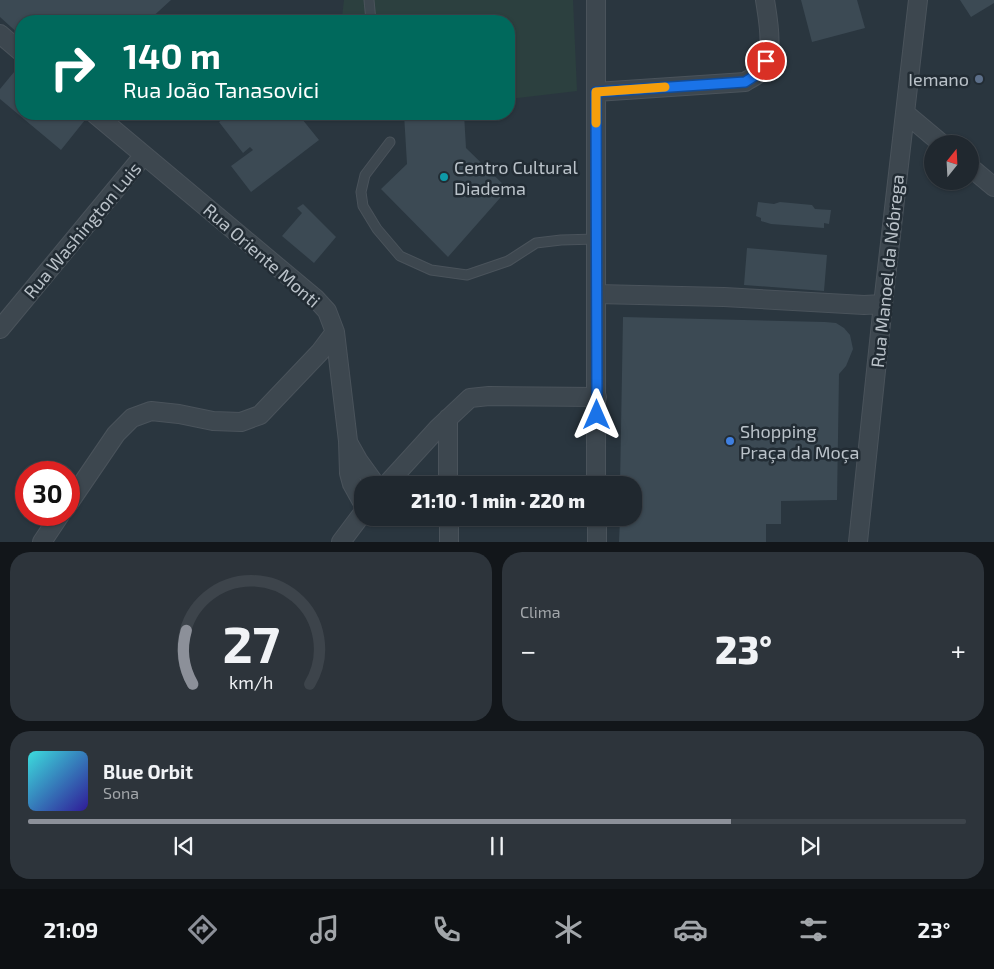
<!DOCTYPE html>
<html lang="pt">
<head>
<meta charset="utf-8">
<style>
	:root { --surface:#20282f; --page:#2d343b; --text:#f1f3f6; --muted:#a2a6aa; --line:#3d444b; --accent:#8c9099 }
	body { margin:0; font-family:"Exo 2",sans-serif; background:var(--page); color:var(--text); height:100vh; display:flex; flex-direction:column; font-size:19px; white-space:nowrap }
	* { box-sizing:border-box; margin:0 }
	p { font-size:16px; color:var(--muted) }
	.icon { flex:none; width:28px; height:28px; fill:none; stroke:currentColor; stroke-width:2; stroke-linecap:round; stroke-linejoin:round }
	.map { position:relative; height:542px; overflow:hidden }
	.details { display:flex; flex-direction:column; gap:10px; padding:10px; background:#12161a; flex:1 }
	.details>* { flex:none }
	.banner { position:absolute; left:15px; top:15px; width:500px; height:105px; border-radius:20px; box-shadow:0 1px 4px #0004,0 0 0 1px var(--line); background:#00695c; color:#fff; overflow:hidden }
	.needle { width:32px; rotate:18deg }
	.tools { position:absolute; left:924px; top:135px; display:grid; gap:10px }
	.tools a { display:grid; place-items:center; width:55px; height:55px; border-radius:50%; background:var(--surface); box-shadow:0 1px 4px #0004,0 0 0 1px var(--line); font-size:25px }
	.speed { position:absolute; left:15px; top:461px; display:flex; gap:10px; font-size:25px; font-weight:700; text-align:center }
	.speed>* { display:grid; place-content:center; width:65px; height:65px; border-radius:50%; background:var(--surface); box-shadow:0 1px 4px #0004,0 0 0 1px var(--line); line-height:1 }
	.speed .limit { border:8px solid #d22; background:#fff; color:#111 }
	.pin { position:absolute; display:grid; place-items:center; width:42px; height:42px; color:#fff; margin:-21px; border:2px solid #fff; border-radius:50%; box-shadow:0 1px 5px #0007 }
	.me { position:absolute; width:55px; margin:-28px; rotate:0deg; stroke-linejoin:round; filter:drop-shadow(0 0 4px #0008) }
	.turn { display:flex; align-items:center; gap:18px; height:105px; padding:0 25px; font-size:22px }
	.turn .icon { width:65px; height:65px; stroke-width:2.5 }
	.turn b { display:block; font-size:35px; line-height:42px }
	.big { font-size:38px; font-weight:800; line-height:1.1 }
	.details .tile { flex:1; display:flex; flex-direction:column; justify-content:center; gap:8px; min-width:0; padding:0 18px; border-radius:20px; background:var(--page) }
	.details .dial { align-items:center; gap:0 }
	.dial svg { height:130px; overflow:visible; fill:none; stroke:var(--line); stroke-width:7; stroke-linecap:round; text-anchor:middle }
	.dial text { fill:var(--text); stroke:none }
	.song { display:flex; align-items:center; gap:15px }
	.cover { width:60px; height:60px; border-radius:8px; background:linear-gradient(135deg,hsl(180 70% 55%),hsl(250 70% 35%)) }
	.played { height:5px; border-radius:2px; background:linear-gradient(90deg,var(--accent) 75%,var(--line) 75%) }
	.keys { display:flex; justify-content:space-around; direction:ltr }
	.heat { display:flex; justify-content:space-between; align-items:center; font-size:28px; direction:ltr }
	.details .tiles { flex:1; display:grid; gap:10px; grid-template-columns:1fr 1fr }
	.tile:last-child { grid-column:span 2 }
	.trip { position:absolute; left:354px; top:476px; width:288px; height:50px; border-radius:20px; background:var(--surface); box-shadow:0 1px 4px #0004,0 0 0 1px var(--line); font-weight:800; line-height:50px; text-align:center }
	.dock { display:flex; height:80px; justify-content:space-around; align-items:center; background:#0d1013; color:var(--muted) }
	.dock .icon { width:35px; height:35px }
	.dock .active { color:var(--accent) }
	.dock b { font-size:22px; color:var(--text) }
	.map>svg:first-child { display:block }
	.green { fill:#2c403f }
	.building { fill:#3c4a54 }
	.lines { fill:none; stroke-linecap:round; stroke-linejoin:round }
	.service-casing { stroke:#4a535b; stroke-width:11 }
	.minor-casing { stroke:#4a535b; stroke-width:20 }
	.service { stroke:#3d474f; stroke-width:9 }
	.minor { stroke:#3d474f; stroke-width:18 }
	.route-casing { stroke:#114b97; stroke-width:12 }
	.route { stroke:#1a73e8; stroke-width:9 }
	.slow { stroke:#f59e0b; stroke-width:9 }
	.service-dot { fill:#5c6f8a; stroke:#222c34; stroke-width:2 }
	.culture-dot { fill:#0f9aa8; stroke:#222c34; stroke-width:2 }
	.shop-dot { fill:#3f7fe0; stroke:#222c34; stroke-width:2 }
	.labels { text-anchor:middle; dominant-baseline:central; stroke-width:5; stroke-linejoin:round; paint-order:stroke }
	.poi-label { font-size:18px; fill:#bac2c9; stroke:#222c34; text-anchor:start }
	.street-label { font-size:18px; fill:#bac2c9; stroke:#222c34 }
</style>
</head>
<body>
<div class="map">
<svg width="994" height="542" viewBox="0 0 994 542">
	<rect width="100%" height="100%" fill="#2a363f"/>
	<path class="green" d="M344,0h229l4,91 -68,8v-78h-164l-3,-4z"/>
	<path class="building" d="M0,0h171l-23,21h-127v15l-21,-19z
		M801,0h56l8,28 -53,14z
		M960,0h34v3l-23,14z
		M19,66l2,2v46h56l8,6 -24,30 -61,-51v-10z
		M230,114h68l21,26 -68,52 -20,-26 22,-16 -3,-3 -7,6 -24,-31z
		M404,114h60l2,34 42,41 -60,68 -67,-68 26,-25z
		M758,202l16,2 6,-2 32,3 3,4 16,1 -2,14 -5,-1v5l-53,-4 -10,-3v-3l-5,-2z
		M303,204l33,33 -22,26 -32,-27 20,-23 -5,-5z
		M747,248l80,7 -3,36 -80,-6z
		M623,317l202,5 11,1 8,5 6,7 3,14 -7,17 -7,8 -2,126 -56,1v23h-15v18h-147l1,-24h12v-33h-12z"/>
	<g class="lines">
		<defs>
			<path id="service" d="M369,0l2,21
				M390,142l-25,33 -4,17 2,14 14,23 23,27 31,14 36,5 41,-14 28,-18 25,-3 35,-1"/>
			<path id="minor" d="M596,0v485
				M0,34l21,18
				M596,92l149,-10c4,-3 10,-5 14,-9 17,-16 9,-53 6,-73
				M905,113l37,31
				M95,114l221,185 11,12 8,21 13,109 1,32 3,11 10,18
				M970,167l24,20
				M597,294l127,3 140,8 19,-1
				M0,329l144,-174
				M448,418v67
				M349,444l9,16 18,25
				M386,485l52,-57 32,-30 19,-2 108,1
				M69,503l47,-69 16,-16 19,-7 28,3 34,7 28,1 19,-7 60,-63 15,-20
				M449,518v24
				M597,518v24
				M42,542l18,-27
				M341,542l21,-28
				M858,542l25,-238 35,-304"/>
		</defs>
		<use href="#service" class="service-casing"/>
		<use href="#minor" class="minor-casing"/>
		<use href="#service" class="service"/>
		<use href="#minor" class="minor"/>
	</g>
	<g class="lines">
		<defs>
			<path id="route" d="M597,415l-1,-323 149,-10 14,-9 7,-12"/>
		</defs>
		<use href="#route" class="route-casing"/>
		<use href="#route" class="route"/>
		<path class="slow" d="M596,123v-31l69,-5"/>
	</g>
	<circle class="service-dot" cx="979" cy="79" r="5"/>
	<circle class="culture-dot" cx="444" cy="177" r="5"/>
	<circle class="shop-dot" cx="730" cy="441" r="5"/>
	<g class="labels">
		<g class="poi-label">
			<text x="969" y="79" text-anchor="end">Iemano</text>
			<text x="454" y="167">Centro Cultural<tspan x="454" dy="21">Diadema</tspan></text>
			<text x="740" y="431">Shopping<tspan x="740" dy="21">Praça da Moça</tspan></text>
		</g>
		<g class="street-label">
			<text transform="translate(82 230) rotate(-50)">Rua Washington Luis</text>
			<text transform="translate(262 255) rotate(41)">Rua Oriente Monti</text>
			<text transform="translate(887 271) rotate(-84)">Rua Manoel da Nóbrega</text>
		</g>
	</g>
</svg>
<div class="tools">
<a><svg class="needle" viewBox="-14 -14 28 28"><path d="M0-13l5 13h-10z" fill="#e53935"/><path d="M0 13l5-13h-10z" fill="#a2a6aa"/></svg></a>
</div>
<div class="speed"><div class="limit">30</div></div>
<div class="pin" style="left:766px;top:61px;background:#d93025"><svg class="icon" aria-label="arrive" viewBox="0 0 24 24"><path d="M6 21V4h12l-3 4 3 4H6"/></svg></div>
<svg class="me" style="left:597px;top:415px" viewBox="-20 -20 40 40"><path d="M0-17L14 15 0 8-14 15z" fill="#1a73e8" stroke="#fff" stroke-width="4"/></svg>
<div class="trip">21:10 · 1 min · 220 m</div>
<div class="banner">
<div class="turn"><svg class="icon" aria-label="right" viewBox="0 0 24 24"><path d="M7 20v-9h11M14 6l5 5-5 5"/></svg><div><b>140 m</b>Rua João Tanasovici</div></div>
</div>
</div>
<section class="details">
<div class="tiles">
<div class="tile dial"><svg viewBox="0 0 100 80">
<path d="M14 69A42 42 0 1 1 86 69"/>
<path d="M14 69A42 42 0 0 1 10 36" stroke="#8c9099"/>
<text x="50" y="56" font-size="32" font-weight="700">27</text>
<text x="50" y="72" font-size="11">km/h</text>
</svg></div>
<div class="tile"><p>Clima</p>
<div class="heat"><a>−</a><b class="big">23°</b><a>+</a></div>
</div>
<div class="tile">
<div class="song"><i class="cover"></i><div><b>Blue Orbit</b><p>Sona</p></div></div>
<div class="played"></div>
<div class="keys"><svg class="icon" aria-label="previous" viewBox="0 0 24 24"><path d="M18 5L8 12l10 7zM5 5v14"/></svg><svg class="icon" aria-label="pause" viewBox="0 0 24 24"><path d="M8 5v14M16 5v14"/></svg><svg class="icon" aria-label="next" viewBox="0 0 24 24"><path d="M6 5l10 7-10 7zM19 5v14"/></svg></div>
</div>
</div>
</section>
<nav class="dock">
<b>21:09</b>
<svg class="icon active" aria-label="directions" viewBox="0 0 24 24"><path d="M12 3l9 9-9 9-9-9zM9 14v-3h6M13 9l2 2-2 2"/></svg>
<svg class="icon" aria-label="music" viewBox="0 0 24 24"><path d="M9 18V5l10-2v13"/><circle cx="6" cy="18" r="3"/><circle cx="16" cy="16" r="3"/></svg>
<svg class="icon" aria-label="phone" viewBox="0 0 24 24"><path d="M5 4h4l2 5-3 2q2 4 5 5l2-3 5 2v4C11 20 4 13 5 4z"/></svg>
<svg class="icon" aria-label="climate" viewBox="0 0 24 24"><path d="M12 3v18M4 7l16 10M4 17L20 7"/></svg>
<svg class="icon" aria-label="car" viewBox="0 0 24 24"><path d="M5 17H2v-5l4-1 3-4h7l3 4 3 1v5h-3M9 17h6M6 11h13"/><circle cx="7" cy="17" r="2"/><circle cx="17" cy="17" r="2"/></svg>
<svg class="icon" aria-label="filters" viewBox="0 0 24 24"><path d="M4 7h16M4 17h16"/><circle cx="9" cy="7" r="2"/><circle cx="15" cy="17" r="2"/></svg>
<b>23°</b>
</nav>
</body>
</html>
